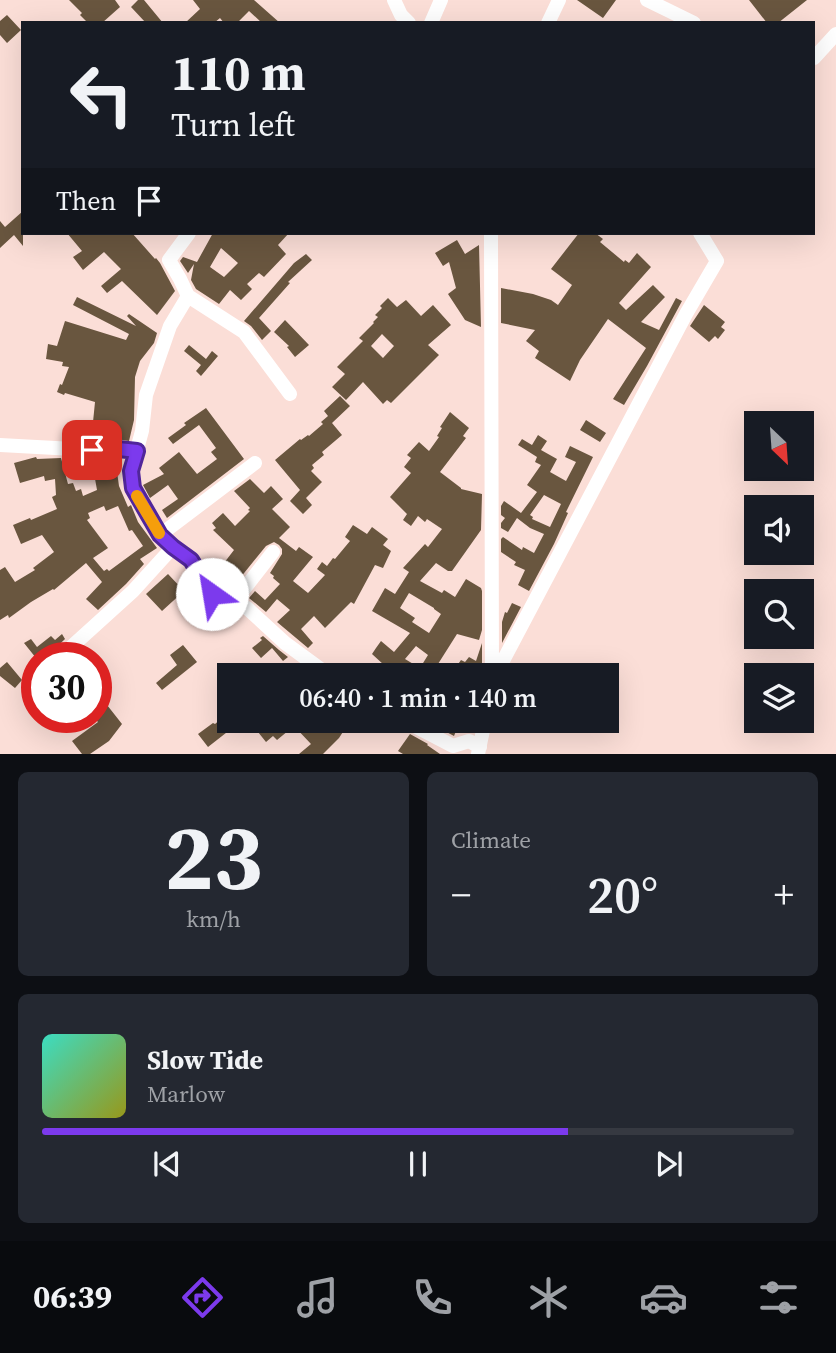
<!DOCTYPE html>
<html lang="en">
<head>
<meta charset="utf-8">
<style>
	:root { --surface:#171b24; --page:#242831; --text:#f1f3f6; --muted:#9ea1a6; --line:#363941; --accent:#7c3aed }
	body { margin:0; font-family:"Source Serif 4",serif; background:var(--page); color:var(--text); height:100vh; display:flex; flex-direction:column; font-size:26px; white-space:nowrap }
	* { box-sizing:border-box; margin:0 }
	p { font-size:23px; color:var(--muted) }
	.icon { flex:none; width:38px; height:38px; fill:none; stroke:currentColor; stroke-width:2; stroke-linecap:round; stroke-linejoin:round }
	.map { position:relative; height:754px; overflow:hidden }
	.details { display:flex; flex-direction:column; gap:18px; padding:18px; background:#0d0f14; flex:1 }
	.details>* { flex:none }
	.guide { position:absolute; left:21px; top:21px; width:794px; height:214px; border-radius:0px; box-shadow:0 7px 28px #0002; background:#171b24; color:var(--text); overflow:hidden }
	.needle { width:46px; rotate:155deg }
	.buttons { position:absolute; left:744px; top:411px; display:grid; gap:14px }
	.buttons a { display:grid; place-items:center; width:70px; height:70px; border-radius:0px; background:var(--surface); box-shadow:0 7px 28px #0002; font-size:35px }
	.speed { position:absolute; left:21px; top:642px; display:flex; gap:14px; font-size:35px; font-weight:700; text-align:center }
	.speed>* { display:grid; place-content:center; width:91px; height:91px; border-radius:50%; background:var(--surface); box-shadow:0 7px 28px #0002; line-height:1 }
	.speed .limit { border:10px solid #d22; background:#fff; color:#111 }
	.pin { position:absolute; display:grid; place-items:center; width:60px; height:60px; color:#fff; margin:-30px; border-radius:14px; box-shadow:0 4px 10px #0006 }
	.me { position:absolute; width:77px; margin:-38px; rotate:328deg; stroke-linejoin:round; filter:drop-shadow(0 0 5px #0008) }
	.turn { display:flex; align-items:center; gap:24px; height:147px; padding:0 35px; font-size:32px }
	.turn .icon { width:91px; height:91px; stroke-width:2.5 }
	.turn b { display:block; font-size:49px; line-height:60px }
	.then { display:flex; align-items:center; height:66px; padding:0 35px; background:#0003; gap:14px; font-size:26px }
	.big { font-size:52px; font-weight:600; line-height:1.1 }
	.details .card { flex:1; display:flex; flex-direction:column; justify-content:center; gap:10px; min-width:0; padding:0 24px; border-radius:10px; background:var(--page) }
	.details .dial { align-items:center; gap:0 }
	.dial b { font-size:91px; line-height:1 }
	.song { display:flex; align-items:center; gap:21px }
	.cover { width:84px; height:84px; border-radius:10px; background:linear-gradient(135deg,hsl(170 70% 55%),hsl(60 70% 35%)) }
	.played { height:7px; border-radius:4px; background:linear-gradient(90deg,var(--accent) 70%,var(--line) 70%) }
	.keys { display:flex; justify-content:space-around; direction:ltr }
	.heat { display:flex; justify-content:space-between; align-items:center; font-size:38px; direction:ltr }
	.details .tiles { flex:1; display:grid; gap:18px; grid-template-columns:1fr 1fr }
	.card:last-child { grid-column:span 2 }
	.trip { position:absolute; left:217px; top:663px; width:402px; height:70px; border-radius:0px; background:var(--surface); box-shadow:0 7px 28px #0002; font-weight:600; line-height:70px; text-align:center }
	.tab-bar { display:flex; height:112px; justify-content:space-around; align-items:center; background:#090b0e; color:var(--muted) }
	.tab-bar .icon { width:49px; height:49px }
	.tab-bar .selected { color:var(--accent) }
	.tab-bar b { font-size:32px; color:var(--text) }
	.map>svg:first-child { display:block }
	.building { fill:#69563f; fill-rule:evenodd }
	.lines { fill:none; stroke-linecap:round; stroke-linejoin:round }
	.minor { stroke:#fff; stroke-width:14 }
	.route-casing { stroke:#51269a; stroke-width:18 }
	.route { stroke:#7c3aed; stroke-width:12 }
	.slow { stroke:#f59e0b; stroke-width:12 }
</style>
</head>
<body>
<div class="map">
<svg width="836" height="755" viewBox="0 0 836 755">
	<rect width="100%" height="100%" fill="#fbded7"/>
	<path class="building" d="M69,0h46l5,7 -18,16h-14l-8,-8 2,-2z
		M138,0h6l19,23h-17l-15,-16z
		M193,0h61l26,23h-18l-13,-12 -12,12h-13l-4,-5 -6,5h-29l15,-14z
		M577,0h39l-13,18z
		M749,0h58l-29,23h-11z
		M7,15l14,15 -14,13 -7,-8v-14z
		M23,211v35l-9,-11 -14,13v-27l5,6z
		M67,233h65l23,26 1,-1 4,5 15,28 -18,24 -35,-34 -15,12 -6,-7 20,-17 -17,-17 -21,18 -10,-13 9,-6z
		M213,233h76l-11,12 8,9 -22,23 -5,-4 -12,11 5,5 -11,11 -11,-10 -11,14 -23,-15 -5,-9 3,-16 -6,9 -8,-12 3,-4 14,5zM221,248l17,15 -14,14 -14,-10z
		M579,233h16l8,6 -3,3 24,20 1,-2 4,3 8,-10 14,14 -32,36 7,7 27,-25 12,12 -24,25 18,8 17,-32 6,3 -35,65 -23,39 -11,-6 33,-51 -38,-29 -28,41 -10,21 -35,-23 4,-7 -13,-10 9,-11 -34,-7v-35l32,6 18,6 7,5 14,-20 -21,-16z
		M457,240l8,14 14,-9 2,82 -16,-7 -17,-26 8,-6 -7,-26 -6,4 -8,-13z
		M306,254l6,6 -24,22 2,1 -31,35 12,13 -9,9 -11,-14 -7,-5 50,-58z
		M77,297l59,29 -9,-10 2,-2 28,19 -3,10 -14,18 -5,16 -1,43 -5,21 -19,-3 -18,2h-14l1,-19 14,1 2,-20 -30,-9 -1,2 -7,-3 3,-8 2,1 7,-18 -7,-1 1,-4 -17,-3 2,-15 9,2 8,-25 61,19 3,-6 -56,-29z
		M388,298l9,9 9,-7 15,16 12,-11 18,20 -23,20 11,10 -48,48 -4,-3 -4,4 -20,-22 -17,18 -14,-13 13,-13 -8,-7 26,-26 -4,-3 15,-15 -1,-1 5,-5 -3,-2 7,-7 -2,-2zM382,334l12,12 -11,12 -12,-12z
		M704,305l21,17 -4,5 4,3 -7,9 -3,-3 -6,6 -19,-16z
		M285,320l24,25 -14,12 -8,-10 2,-1 -15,-14z
		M189,345l17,14 6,-8 6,5 -17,20 -5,-5 5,-6 -17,-14z
		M340,396l10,10 -18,17 10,12 -20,17 2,3 -12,10 2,3 -3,3 11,11 -16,16 6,7 -9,9 -13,-13 10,-11 -25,-30 25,-21 1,1 7,-5 1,1 14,-12 -2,-2 7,-6 -4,-5z
		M206,408l38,51 -77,59 -5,-8 16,-11 -10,-14 -18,13 -7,-13 21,-11 -5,-6 20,-16 18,22 20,-15 -6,-7 5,-4 -17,-23 -26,19 -5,-6 18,-13 -2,-2z
		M450,412l19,16 -6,8 3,2 -26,34 21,16v1l21,5 -1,36 -29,41h-4l-12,-8 -16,18 22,12 2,-3 11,7 11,-18 15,9 1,3v39l-3,10 -22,-6 -19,30 4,3 -5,9h-32l-8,-5 -4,5h-19l10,-11 -12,-11 4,-6 5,-7 13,11 16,-19 -38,-22 13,-23 10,6 14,-22 -6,-4 22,-24 3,3 14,-18 -15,-10 -2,3 -7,-6 -7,10 -8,-6 4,-6 -17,-17 21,-24 -7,-6 7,-9 -4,-3 12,-13 10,9 10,-14 -2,-1 5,-8 -2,-1zM409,593l25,15v1l7,5 -12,19 -17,-11 3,-4 -15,-10zM416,646l12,9 -8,13 -15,-9z
		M586,420l20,13 -6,9 -20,-12z
		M538,435l9,6 -6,9 16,9 -7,13 16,9 10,-19 -11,-5 5,-11 23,11 -27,55 2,1 -14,31 -25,47 -11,-6 7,-15 -11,-5 2,-3 -15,-10v-13l2,-2 19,13 1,-3 11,6 10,-19 -14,-6 -13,-10 -9,14 -7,-4v-5l4,-5 -4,-3v-9l3,-5 17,12 16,-21 -10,-7 14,-20 -6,-3 2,-5 -19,-12 4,-6 10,6zM544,495l17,9 -11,23 -18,-8 1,-2 -3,-2z
		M36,457l1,2 24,-1 7,26 5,-1 3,8 5,-2 2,7 14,-6 -5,-28 23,-4 4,28 9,21 3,-2 7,17 19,26 -17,11 4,5 -18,20 -28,26 -12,-11 16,-17 -16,-19 -32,27 -1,-1 -22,13 -22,16 -1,-3 -8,5v-50l5,-3 10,15 20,-12 -2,-2 21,-16 -12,-17 -21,9 -8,-19 17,-7 1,2 26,-11 -5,-12 4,-2 -1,-16 -10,2 -1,-5 -24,7 -6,-20zM104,506l2,5 12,-5 11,25 3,-1 11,16 -34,25 -2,-2 -3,2 -11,-13 15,-10 -21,-28 3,-2 -2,-5z
		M250,479l14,14 7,-7 12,13 -11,10 18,18 -11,11 17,13 3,-4 14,10 -20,24 15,12 17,-18 -8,-6 5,-7 5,4 6,-8 2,1 15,-18 -5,-4 8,-12 14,9 5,-7 16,12 -5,6 8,6 -8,17 -8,-3 -21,39 -3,-2 -26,26 -11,-12 -13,13 12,14 -5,5 -31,-26 13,-12 -13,-11 -11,13 -17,-14 6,-7 10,9 15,-16 -7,-6 1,-2 -4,-3 12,-19v-5l-3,-4 -5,-3 -8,4 -30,37 -7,-5 5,-7 -10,-8 10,-13 -21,-20 3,-2 -4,-5 11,-10 12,13 15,-15 -2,-1 2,-2 -16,-17z
		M168,574l16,17 -22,20 -16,-17z
		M512,603l9,4 -19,36v-21l3,-10 2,1z
		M62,634l3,5 -20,19h-9l-12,-15 7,-4 6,8 14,-11 4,4z
		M263,636l16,14 9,7 -5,4 -11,-13 -11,10 -9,-10 10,-8 -2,-2z
		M482,643v33h-20l-8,-6 7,-10 4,2 4,-5 7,4z
		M183,645l14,17 -35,28 -6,-7 21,-18 -7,-10z
		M7,662l15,18 -7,8 -15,-12v-8z
		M96,691l26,33 -13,17 -19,13h-8l-10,-13 26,-19 -2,-2z
		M229,712v15l2,2 -23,18 -10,-13 15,-11 2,1z
		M271,721h33l7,8 4,-5 7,5 5,-8h23l-11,17 -16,16h-24l12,-10 -17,-18 -17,14 -4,-4 -7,6 -8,-10z
		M426,721h34l-6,15z
		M410,734l18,10 -1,1 13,9h-37l-5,-3z"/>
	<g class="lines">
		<path class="minor" d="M394,0l7,15 8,8
			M647,0l47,23
			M431,23l10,-23
			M548,23l11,-23
			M814,58l22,-24
			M189,233l-20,27 11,19 8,17 -18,30 -24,69 -4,36 -11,40 2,17 27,47 13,12 18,13 21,34 35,14 38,35 45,33
			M491,233l1,443
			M188,296l56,36 46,62
			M0,445l92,5 17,-2 28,3
			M160,535l95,-72
			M234,602l39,-50
			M59,658l74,-67 40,-44
			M495,676l191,-362 31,-53 -17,-28
			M28,687l9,-8
			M405,721l48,25 16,-5 11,6
			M478,754l7,-33"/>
	</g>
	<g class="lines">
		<defs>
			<path id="route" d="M92,450l17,-2 28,3 -6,20 2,17 27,47 13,12 18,13 21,34"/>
		</defs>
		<use href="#route" class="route-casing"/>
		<use href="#route" class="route"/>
		<path class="slow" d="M137,496l22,37"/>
	</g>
</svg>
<div class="buttons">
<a><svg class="needle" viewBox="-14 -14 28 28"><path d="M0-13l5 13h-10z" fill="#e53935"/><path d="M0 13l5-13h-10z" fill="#9ea1a6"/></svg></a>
<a><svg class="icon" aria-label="sound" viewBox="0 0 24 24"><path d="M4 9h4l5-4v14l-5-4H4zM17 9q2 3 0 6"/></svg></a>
<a><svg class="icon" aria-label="search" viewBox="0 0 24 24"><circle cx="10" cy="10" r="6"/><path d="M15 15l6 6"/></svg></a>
<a><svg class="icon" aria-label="layers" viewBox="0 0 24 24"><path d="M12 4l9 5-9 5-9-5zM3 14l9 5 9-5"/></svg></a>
</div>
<div class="speed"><div class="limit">30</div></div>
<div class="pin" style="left:92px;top:450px;background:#d93025"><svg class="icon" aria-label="arrive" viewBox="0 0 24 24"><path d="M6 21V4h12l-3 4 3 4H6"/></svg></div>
<svg class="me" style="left:212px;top:594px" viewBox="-20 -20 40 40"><circle r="19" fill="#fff"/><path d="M0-13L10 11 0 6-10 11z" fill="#7c3aed"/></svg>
<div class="trip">06:40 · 1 min · 140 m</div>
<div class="guide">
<div class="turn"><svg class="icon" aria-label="left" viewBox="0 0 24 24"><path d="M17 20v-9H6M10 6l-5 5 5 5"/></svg><div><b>110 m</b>Turn left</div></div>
<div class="then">Then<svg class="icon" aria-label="arrive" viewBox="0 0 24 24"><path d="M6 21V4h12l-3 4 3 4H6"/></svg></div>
</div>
</div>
<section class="details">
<div class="tiles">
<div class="card dial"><b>23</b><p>km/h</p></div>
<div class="card"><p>Climate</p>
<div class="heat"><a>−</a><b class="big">20°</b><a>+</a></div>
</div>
<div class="card">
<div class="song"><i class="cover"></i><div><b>Slow Tide</b><p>Marlow</p></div></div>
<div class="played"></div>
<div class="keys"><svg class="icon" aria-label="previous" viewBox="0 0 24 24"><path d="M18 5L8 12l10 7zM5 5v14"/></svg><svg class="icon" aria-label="pause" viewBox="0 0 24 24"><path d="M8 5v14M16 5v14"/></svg><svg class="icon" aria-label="next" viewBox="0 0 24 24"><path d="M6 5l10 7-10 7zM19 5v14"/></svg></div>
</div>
</div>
</section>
<nav class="tab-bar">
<b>06:39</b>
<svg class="icon selected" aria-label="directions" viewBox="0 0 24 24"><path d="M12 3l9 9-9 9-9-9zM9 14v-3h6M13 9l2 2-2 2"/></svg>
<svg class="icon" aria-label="music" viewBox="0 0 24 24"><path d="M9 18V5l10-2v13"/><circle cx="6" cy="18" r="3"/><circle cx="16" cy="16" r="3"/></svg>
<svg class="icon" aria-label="phone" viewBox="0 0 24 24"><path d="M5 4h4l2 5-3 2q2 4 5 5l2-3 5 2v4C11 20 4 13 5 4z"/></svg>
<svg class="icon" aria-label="climate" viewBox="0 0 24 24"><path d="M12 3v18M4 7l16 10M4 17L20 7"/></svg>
<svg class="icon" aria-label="car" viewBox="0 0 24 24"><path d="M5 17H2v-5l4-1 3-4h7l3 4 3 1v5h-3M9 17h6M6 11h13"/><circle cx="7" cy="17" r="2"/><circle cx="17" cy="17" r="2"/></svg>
<svg class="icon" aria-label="filters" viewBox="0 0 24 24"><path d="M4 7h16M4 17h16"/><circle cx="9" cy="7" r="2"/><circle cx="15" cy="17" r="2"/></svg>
</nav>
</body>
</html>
